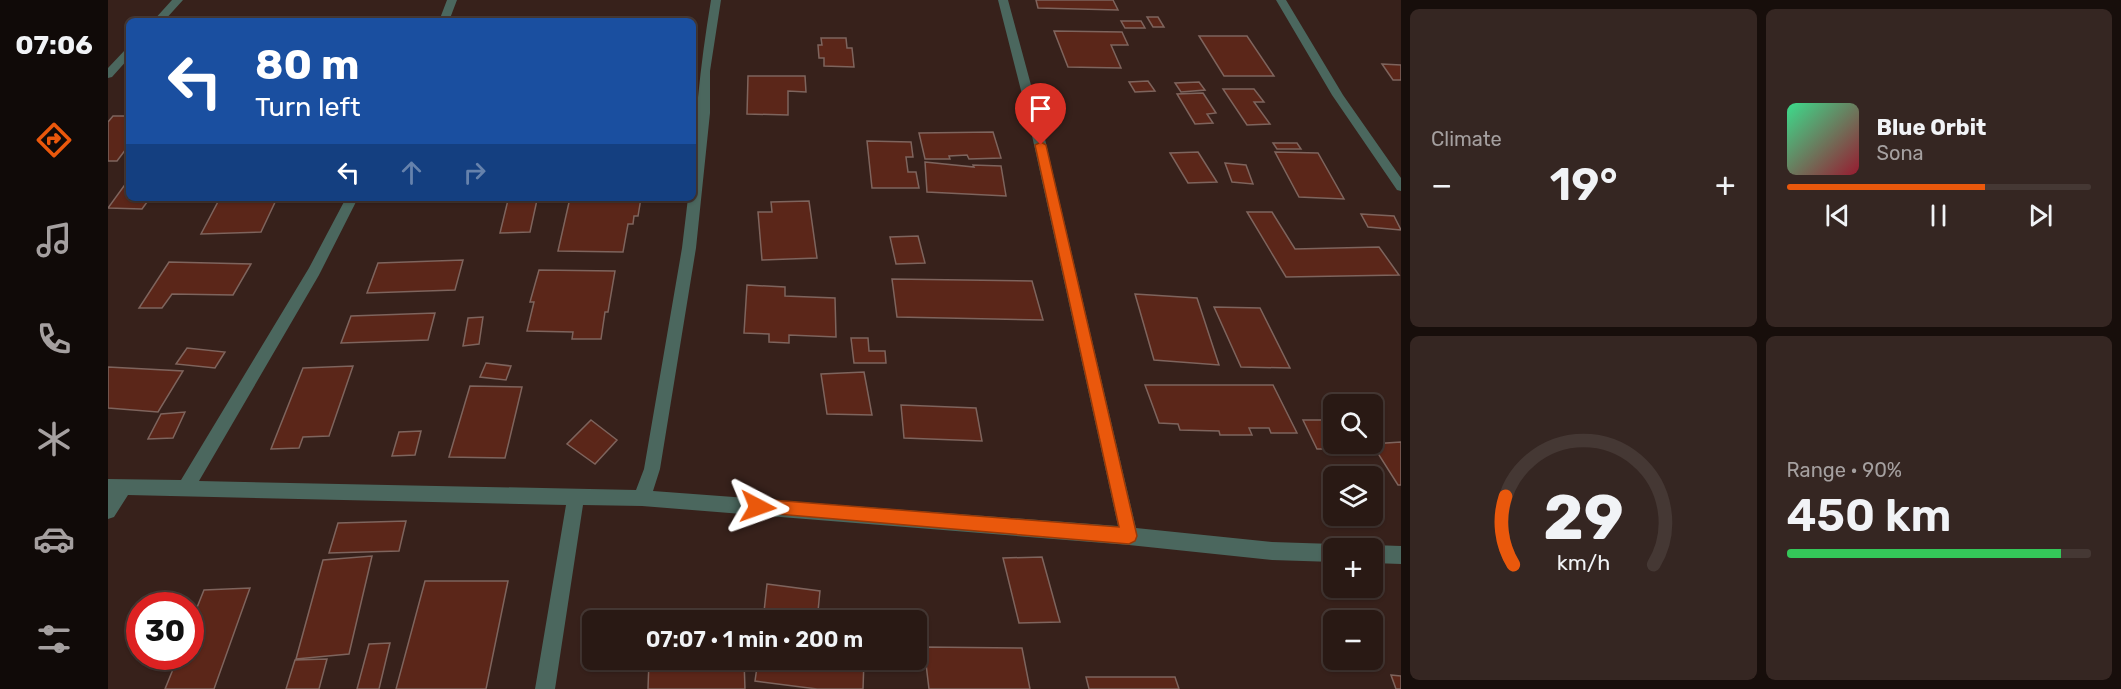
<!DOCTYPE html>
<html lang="en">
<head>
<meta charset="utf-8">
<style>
	:root { --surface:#291914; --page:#352622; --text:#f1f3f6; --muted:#a5a0a0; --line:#453834; --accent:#ea580c }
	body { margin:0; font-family:Rubik,sans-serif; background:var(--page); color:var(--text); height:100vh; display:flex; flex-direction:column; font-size:22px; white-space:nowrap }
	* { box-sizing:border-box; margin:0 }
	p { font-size:20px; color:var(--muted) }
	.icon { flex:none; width:33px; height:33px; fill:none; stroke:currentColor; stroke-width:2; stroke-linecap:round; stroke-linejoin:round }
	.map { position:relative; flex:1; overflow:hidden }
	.panel { display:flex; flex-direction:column; gap:9px; padding:9px; background:#170e0b; width:720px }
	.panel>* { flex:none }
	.top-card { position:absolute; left:18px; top:18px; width:570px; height:183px; border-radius:9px; box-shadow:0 2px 4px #0004,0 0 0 2px var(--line); background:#1a4fa0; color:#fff; overflow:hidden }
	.tools { position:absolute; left:1215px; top:394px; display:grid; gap:12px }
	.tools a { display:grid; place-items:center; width:60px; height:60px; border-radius:9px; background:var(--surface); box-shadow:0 2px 4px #0004,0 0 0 2px var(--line); font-size:30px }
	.speed { position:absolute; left:18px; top:592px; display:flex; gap:12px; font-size:30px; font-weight:700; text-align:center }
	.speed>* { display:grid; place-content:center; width:78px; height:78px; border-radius:50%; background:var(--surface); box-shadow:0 2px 4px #0004,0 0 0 2px var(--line); line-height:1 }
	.speed .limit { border:9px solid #d22; background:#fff; color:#111 }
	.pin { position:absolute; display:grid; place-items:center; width:51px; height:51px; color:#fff; margin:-62px -26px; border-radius:50% 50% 50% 0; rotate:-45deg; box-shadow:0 0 6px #0007 }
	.pin .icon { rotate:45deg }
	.me { position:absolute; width:66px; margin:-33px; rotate:94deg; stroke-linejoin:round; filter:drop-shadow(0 0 4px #0008) }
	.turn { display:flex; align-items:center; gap:21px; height:126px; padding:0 30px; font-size:27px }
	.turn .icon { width:78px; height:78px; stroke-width:2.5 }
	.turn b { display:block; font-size:42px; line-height:51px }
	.lanes { display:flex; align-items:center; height:57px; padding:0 30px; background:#0003; justify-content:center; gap:30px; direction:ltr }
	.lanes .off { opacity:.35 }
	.big { font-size:45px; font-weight:600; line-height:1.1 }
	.panel .tile { flex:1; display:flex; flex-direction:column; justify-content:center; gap:9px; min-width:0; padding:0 21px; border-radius:9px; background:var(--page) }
	.panel .dial { align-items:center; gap:0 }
	.dial svg { height:156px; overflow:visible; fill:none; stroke:var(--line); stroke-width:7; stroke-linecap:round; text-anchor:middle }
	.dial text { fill:var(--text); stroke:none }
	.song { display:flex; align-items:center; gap:18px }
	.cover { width:72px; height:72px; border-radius:9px; background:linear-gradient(135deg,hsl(150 70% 55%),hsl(350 70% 35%)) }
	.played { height:6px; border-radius:3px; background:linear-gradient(90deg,var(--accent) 65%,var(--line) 65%) }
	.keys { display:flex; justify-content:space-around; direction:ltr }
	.heat { display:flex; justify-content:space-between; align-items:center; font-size:33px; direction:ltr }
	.charge { height:9px; border-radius:4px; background:linear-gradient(90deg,#34c759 90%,var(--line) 0) }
	.panel .tiles { flex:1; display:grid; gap:9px; grid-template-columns:repeat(2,1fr) }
	.trip { position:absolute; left:474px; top:610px; width:345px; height:60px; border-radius:9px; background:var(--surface); box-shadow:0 2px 4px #0004,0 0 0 2px var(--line); font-weight:600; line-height:60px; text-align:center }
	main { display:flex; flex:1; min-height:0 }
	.tabs { display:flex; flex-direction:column; width:108px; justify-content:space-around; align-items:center; background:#100a08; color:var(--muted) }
	.tabs .icon { width:42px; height:42px }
	.tabs .selected { color:var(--accent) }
	.tabs b { font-size:27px; color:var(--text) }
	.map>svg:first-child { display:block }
	.building { fill:#5b2619; stroke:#7e645d; stroke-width:1.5 }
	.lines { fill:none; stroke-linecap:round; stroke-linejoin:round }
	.minor { fill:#4b675e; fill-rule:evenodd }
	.route { fill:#ea580c; stroke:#983908; stroke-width:1.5 }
</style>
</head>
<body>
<main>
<nav class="tabs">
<b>07:06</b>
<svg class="icon selected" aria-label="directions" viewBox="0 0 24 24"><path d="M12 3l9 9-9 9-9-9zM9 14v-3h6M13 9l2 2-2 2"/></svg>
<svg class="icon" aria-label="music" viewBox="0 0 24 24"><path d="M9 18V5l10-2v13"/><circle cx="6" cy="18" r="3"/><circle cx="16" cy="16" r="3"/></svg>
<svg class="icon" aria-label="phone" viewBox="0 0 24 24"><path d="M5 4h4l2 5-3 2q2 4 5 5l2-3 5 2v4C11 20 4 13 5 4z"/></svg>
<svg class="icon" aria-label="climate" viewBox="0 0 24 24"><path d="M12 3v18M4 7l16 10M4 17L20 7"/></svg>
<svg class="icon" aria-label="car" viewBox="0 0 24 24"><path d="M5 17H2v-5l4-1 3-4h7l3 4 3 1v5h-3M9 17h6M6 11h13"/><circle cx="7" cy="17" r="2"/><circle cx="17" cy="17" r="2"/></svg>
<svg class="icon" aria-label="filters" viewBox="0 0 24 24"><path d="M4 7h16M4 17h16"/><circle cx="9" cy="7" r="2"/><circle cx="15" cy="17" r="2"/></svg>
</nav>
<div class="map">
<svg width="1293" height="689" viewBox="0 0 1293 689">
	<rect width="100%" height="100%" fill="#37211b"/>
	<path class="building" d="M928,0h77l5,10 -80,-2z
		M1039,17h11l6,10h-11z
		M1013,21h20l4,7h-20z
		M946,31l68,1 6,13h-17l10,23 -53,-1z
		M1091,36h48l27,40h-50z
		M713,38h25l1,10h5l2,19 -30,-1v-8h-5l-1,-13h4z
		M1274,64l19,1v15h-8z
		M640,76h57l1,16 -18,-1v24l-41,-1z
		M1040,81l7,10 -20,1 -6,-10z
		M1091,82l6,8 -24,2 -6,-9z
		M1115,89h31l10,13h-10l16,22 -23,1z
		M1095,93l13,20 -9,1 6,9 -18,1 -18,-30z
		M5,116h16v29l-12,16h-9v-39z
		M885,132l8,26 -32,1 -2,-4 -18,1 1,3h-25l-6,-26z
		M759,141l44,1 2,15h-7l2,15h8l3,16h-47z
		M1165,143h24l4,6h-24z
		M1090,152l19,30 -29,1 -18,-30z
		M1167,152l43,1 26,46 -45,-2z
		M817,162l49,5 -1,-2 28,1 5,30 -79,-4z
		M1117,163l21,2 7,19 -21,-2z
		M21,179v19h21l-8,11 -34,-1z
		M57,198h36l-3,4h-36z
		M112,198h57l-16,34 -60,2z
		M462,198h71l-3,18h-4l-1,8h-5l-5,28 -65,-1z
		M400,200h29l-7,32 -30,1z
		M701,201l8,57 -55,2 -4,-48h14l-1,-10z
		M1139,212h25l23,37 84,-2 20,28 -113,2z
		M1253,214l33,2 7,14 -33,-3z
		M810,236l7,27 -29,1 -6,-27z
		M355,260l-8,30 -88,3 11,-30z
		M61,262l82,2 -18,31 -61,-1 -10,14h-23z
		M431,270l76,1 -7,41h-3l-4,27h-29l1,-7 -46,-1 7,-29h-4z
		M784,279l140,2 11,39 -146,-3z
		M639,285l38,2v9l50,2 1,39 -47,-2v8l-20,-1v-8l-25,-1z
		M1027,294l62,4 22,67 -65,-5z
		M1106,307l46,1 30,60 -49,-1z
		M327,313l-7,27 -87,3 10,-27z
		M375,317l-4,27 -16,2 5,-28z
		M743,338h17l1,13h16l1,12h-32z
		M79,348l38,4 -10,16 -39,-4z
		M378,363l25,3 -5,14 -26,-3z
		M245,366l-24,70 -26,1 -4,11 -28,1 32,-81z
		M0,367l75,4 -25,41 -50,-4z
		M756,372l8,43 -45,-1 -6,-40z
		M1037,385h128l24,48h-26l-2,-5h-20l3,7h-32l-1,-4 -39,-1 -2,-6 -19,-1z
		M362,386l52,1 -17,71 -56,-1z
		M793,405l75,3 6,33 -78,-3z
		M77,412l-12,26 -25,1 13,-25z
		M483,420l26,20 -22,24 -28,-20z
		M1195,420h19l14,29h-19z
		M313,431l-6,24 -23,1 7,-24z
		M1293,442v43h-3l-26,-41z
		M298,521l-7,30 -70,2 9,-30z
		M264,556l-23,98 -53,5 27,-99z
		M934,557l18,65 -41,1 -16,-65z
		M317,581h83l-22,108h-90z
		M659,584l53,7 -3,30h-54z
		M142,588l-36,101h-49l13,-32h12v-32l14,-35z
		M634,612v9h-91v-4z
		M282,643l-11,46h-22l12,-45z
		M816,647l98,1 8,41h-101z
		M219,659l-8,30h-33l9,-29z
		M541,660h95l1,29h-97z
		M650,660h106l-1,29h-46l-62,-8z
		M1283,675l10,1v13h-5z
		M978,677h89l4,12h-90z"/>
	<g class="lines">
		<path class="minor" d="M64,0h11l-19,21h-11z
			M339,0h10l-8,21h-10z
			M603,0h10l-11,71v42l-14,135 -36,221 -7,22 465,35 -89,-404 -31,-122h10l33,122 95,406 136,14 62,2 7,5h-7v13l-62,-2 -143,-15 -487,-39 -59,-1 -28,184h-20l31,-184 -438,-10 -14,22 -6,2v-40l73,1 128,-212 37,-70h12l-39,77 -120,206 437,9 8,-21 38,-221 6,-50h5c0,-66 7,-132 18,-198z
			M1168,0h10l57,95 58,83v13l-4,-1 -65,-95z
			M21,49v9l-17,19 -4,1v-10l17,-18z
			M1264,545l29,1v18l-29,-1v-14h-7z"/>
	</g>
	<path class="route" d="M933,142l5,3 91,391 -2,5 -6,3 -377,-32 -2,-5 2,-6 6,-2 361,28 -84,-382z"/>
</svg>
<div class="tools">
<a><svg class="icon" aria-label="search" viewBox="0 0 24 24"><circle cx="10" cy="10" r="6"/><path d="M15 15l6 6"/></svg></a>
<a><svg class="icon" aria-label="layers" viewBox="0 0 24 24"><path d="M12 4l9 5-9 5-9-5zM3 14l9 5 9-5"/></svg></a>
<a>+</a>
<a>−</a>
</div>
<div class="speed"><div class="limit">30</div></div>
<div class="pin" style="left:933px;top:145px;background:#d93025"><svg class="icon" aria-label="arrive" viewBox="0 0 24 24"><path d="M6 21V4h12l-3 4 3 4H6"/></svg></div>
<svg class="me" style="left:650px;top:507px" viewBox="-20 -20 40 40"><path d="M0-17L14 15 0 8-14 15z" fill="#ea580c" stroke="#fff" stroke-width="4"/></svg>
<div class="trip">07:07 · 1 min · 200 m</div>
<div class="top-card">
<div class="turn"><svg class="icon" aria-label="left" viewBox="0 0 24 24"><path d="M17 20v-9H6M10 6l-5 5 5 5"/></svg><div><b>80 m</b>Turn left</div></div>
<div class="lanes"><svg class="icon" aria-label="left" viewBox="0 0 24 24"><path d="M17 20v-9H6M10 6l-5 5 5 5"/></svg><svg class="icon off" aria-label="ahead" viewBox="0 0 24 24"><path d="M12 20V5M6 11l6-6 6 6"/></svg><svg class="icon off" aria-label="right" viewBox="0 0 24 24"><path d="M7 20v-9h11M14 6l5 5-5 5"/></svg></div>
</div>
</div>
<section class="panel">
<div class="tiles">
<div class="tile"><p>Climate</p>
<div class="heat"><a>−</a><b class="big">19°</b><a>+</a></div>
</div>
<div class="tile">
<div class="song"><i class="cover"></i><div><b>Blue Orbit</b><p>Sona</p></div></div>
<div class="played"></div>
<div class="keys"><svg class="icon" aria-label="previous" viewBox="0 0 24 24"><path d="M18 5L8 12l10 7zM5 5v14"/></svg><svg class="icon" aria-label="pause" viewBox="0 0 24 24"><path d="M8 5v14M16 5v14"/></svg><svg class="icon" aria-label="next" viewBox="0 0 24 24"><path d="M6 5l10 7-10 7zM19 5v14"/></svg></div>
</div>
<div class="tile dial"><svg viewBox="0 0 100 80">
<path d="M14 69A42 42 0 1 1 86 69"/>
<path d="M14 69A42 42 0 0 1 10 34" stroke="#ea580c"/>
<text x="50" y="56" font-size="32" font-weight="700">29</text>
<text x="50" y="72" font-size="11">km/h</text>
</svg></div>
<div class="tile"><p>Range · 90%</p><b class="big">450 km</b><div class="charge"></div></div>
</div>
</section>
</main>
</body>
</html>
